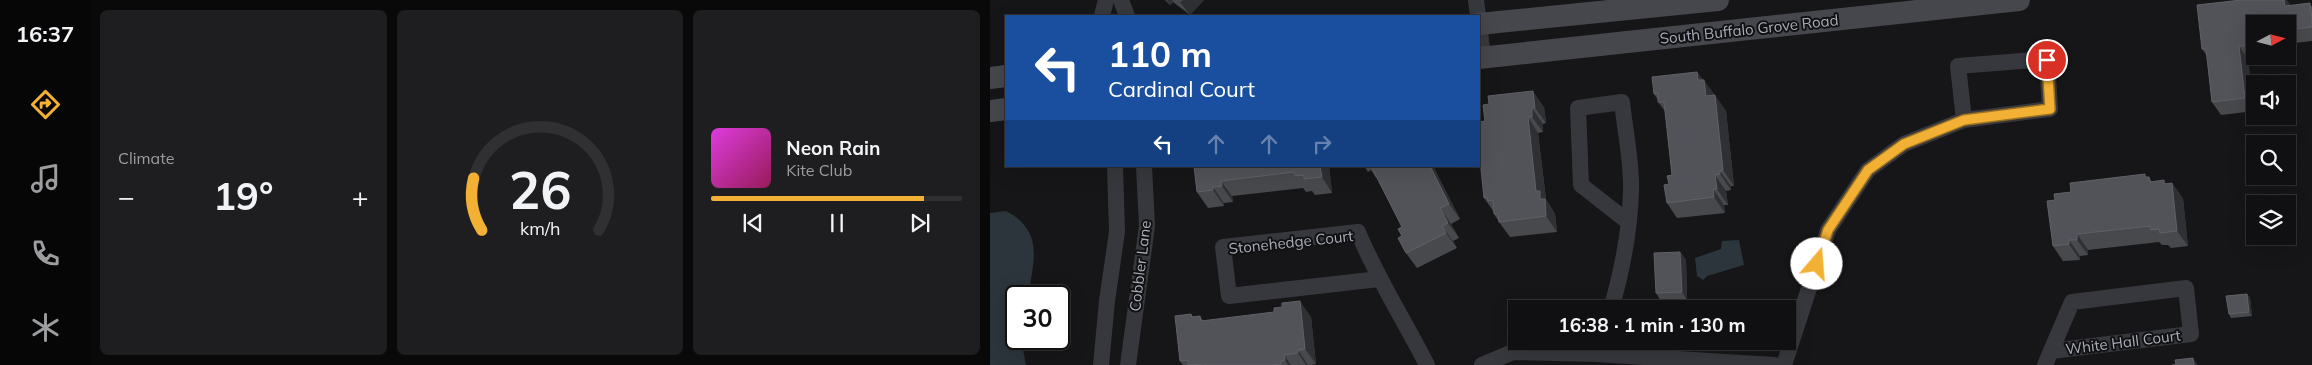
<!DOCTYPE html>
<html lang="en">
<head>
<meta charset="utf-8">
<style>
	:root { --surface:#101012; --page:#1e1e20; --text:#f1f3f6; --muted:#9c9d9f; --line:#303032; --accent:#f2b134 }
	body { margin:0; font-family:Mulish,sans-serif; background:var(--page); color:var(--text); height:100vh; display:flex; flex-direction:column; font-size:19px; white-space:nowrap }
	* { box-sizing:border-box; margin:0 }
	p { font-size:16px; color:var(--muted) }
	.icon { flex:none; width:28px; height:28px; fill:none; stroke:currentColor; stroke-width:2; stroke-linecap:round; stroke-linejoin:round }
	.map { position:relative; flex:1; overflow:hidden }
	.sheet { display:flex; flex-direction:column; gap:10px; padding:10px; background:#09090a; width:900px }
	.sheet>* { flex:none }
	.banner { position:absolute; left:15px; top:15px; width:475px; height:152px; border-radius:0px; box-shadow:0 5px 20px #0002,0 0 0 1px var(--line); background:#1a4fa0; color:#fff; overflow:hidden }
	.needle { width:32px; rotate:83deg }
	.tools { position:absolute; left:1256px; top:15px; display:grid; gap:10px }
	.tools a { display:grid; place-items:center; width:50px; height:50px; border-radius:0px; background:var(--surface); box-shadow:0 5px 20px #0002,0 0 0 1px var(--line); font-size:25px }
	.speed { position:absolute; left:15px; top:285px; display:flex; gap:10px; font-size:25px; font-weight:700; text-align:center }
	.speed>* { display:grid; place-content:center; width:65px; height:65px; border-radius:50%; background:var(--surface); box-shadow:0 5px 20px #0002,0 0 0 1px var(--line); line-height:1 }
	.speed .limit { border:2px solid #111; border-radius:8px; background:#fff; color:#111 }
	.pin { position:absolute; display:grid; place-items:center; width:42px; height:42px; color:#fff; margin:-21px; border:2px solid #fff; border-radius:50%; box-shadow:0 1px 5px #0007 }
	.me { position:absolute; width:55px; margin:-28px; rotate:18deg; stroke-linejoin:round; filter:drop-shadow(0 0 4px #0008) }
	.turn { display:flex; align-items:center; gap:18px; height:105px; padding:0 20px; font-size:22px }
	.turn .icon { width:65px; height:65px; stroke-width:2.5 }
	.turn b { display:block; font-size:35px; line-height:42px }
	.lanes { display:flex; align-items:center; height:48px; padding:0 20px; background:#0003; justify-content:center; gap:25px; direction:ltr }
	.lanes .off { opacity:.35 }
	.big { font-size:38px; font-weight:700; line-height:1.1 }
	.sheet .tile { flex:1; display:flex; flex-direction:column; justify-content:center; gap:8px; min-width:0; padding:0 18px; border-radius:8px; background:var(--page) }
	.sheet .dial { align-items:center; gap:0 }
	.dial svg { height:130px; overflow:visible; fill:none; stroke:var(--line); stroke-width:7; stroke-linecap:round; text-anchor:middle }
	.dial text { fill:var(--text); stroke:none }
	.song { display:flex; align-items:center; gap:15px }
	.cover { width:60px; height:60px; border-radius:8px; background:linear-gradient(135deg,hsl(300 70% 55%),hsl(330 70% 35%)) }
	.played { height:5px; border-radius:2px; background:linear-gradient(90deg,var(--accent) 85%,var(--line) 85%) }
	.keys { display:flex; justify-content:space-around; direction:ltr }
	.heat { display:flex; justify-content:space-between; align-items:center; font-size:28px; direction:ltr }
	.sheet .tiles { flex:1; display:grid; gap:10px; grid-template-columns:repeat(3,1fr) }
	.trip { position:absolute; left:518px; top:300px; width:288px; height:50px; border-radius:0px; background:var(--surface); box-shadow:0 5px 20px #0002,0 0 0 1px var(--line); font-weight:700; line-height:50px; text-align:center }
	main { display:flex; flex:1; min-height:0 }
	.tabs { display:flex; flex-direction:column; width:90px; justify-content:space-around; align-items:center; background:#060607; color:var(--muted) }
	.tabs .icon { width:35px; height:35px }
	.tabs .current { color:var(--accent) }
	.tabs b { font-size:22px; color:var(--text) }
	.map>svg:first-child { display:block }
	.water { fill:#2c353c }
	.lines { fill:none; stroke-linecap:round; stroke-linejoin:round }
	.street { stroke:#37383d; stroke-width:16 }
	.secondary { stroke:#45474d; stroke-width:22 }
	.wall { fill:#47494d }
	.shaded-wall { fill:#2f3033 }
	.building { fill:#525359; stroke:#5f6168 }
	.route-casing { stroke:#9d7322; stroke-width:12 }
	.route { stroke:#f2b134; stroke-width:9 }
	.labels { text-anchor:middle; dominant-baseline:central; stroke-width:4; stroke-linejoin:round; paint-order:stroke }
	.street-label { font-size:15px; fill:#a8adb8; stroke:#111113 }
</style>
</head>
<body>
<main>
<nav class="tabs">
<b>16:37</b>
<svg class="icon current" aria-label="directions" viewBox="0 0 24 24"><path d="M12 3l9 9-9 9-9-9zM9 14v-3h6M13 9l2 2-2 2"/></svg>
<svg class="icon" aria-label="music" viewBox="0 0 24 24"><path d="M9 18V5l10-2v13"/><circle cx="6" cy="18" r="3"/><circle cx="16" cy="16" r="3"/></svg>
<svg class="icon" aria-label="phone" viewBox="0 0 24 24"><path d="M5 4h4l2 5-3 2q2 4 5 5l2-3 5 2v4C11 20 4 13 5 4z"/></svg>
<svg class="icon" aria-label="climate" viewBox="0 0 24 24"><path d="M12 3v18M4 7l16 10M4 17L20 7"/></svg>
</nav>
<section class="sheet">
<div class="tiles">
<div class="tile"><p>Climate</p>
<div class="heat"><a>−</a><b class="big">19°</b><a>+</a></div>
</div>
<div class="tile dial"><svg viewBox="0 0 100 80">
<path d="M14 69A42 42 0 1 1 86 69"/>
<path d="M14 69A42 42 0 0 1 9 37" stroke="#f2b134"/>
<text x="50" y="56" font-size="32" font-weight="700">26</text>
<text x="50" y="72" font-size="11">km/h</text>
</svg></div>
<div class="tile">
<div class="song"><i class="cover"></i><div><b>Neon Rain</b><p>Kite Club</p></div></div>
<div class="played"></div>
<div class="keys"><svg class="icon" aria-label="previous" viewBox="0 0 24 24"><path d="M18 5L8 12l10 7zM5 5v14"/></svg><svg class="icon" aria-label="pause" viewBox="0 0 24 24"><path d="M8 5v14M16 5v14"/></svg><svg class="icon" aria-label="next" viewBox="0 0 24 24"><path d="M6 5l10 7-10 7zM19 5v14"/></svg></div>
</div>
</div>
</section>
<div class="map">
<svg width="1322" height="365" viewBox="0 0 1322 365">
	<rect width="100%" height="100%" fill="#161618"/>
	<path class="water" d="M16,211c38,20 28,49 22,85h-12v43h5l5,26h-36v-152z
		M749,240l5,25 -37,11 -4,4 -6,-4 -2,-18 26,-9 1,-8z"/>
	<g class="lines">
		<path class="street" d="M131,0l6,16
			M486,0l2,16
			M112,16l4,-16
			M489,22l4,36
			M389,279l-150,17 -6,-49 135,-15c19,46 46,88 69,133
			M621,309c11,-38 19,-79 20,-118 1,-29 -6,-60 -9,-89l-44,6 3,77 46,36
			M111,365l6,-64 10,-69 -2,-66
			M138,365l19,-139 -3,-60
			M492,365l31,-13 83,2 178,11
			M794,365l44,-135 40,-60 36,-26 60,-24 86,-11 -3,-50 -89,7 6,54
			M1055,365l27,-63 114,-14 5,46 -140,17"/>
		<path class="secondary" d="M489,24l239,-24
			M489,58l540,-58
			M0,78l16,-2
			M0,111l16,-2"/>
	</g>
	<path class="wall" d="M175,0h39l-14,15 -17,-13 -3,3z
		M1301,5l21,1v35l-17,2 2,11 -9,1v-31h-33v32h21l-28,3 6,52 -33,4 -9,-13 -5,-46 -5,-7z
		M707,72l29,39 8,75h-3v4l-5,1 2,14h-4l1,8 -48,5 -10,-15 2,-19 3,-9 -7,-64 -7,-9v-2l-4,-6z
		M493,105l61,2 2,16 -3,1v8l-5,1 8,66 9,15 2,18 -47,5 -11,-15 -5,-8v-2l-10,-14 1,-77z
		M204,166h135l3,27 -17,2 -3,-4 -6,1 -3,-4 -71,8 1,6 -9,1v3l-16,2 -11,-16z
		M374,166h69l27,53 -9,5 8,14 -6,3 4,7 -40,20 -11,-15 -4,-17v-9l-25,-50 -1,1 -5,-8 -3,2z
		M1159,177l3,5 14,2 6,-1 11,16 5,47 -17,2 -3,-3h-6l-3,-3 -71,8v5l-8,1v4l-17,1 -10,-15 2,-46 16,-8z
		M690,252l6,8 1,40 -26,1 -5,-8z
		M1257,294l3,4 2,18 -21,2 -2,-4z
		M201,314l2,3 7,-1 3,5 108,-4 5,47 -5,1h-128l-3,-4z"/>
	<path class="shaded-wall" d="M177,0h5l1,2 -3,3z
		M193,0h21l-14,15 -10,-13z
		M1294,0h3l6,8 -8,-2z
		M1298,32l7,11 2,11 -9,-13z
		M1249,46l9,13 6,52 -9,-13z
		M707,72l7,10v-2l11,15 -9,1 -8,-16z
		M543,91l11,16 2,16 -11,-15z
		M725,95l11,16 8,75 -11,-16z
		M542,108l11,16v8l-11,-15z
		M538,117l10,16 8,66 9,15 2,18 -11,-16 -6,-17 -4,-8z
		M330,166h9l3,27 -10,-16z
		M440,166h3l27,53 -11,-15z
		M730,171l11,15v4l-11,-16z
		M725,175l11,16 2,14 -11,-16z
		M1174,180l9,14 -1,-11 11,16 5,47 -11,-15 -13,-47z
		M231,181l11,15 1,6 -11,-16z
		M223,187l11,16v3l-11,-16z
		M723,189l11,16 1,8 -11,-16z
		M450,208l11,16 8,14 -11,-15z
		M452,226l11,15 4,7 -11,-15z
		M1087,234l11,16v5l-11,-15z
		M1079,240l11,16v4l-11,-16z
		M690,252l6,8 1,40 -5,-8z
		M1257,294l3,4 2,18 -3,-4z
		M310,301l11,16 5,47 -11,-15z
		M308,350l10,15h-2l-8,-12z
		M294,355l7,10h-3l-3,-5z
		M1203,358l5,7h-4z"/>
	<path class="building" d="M1251,0h43l1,6 25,-3 2,16v8l-24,3v-6h-33v21l-16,1 6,52 -33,4 -6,-53h-4l-5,-44z
		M707,72l1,8h6l2,16 9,-1 8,75 -3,1v3l-5,1 2,14h-4l1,8 -47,6 -3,-18 5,-1 -2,-8 5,-1 -8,-73h-6v-9l-4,1 -2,-17z
		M543,91l2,17h-3v9h-4l8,74h4v8h5l1,17 -47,6 -1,-8h-4l-1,-14 -5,1 -1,-4 -3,1 -5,-49v-27l6,-1 -2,-16 6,-1 -1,-8z
		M204,166h126l2,11 -18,2v-4l-9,1 -1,-4 -73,9 1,5 -9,1v3l-16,2z
		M381,166h59l19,38 -9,4 8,15 -6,3 4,7 -40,20 -8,-15 4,-2 -4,-7 4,-2z
		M1155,174v3h4l1,5 14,-2v4l8,-1 5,48 -17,2 -1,-4 -8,1 -1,-4 -73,8v6h-8v4l-16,2 -6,-45 8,-1 -1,-6 17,-2 -1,-9z
		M690,252l2,40 -26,1 -2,-40z
		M1257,294l2,18 -20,2 -3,-18z
		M310,301l5,48 -7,1v3l-14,2 1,5 -4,1v3l-9,1h-67v-1l-17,1v-5l-8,1 -5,-45 16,-2 1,3 8,-1 1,5 73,-9v-4l8,-1v-4z
		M1203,358l1,7h-22h4l-1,-5z"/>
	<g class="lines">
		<defs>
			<path id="route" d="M827,264l11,-34 40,-60 36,-26 60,-24 86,-11 -3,-49"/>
		</defs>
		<use href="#route" class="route-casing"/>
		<use href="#route" class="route"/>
	</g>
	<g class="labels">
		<g class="street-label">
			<text transform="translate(759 29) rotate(-6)">South Buffalo Grove Road</text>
			<text transform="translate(301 242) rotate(-6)">Stonehedge Court</text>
			<text transform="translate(150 266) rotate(-83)">Cobbler Lane</text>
			<text transform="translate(1133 342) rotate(-7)">White Hall Court</text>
		</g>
	</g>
</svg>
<div class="tools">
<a><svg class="needle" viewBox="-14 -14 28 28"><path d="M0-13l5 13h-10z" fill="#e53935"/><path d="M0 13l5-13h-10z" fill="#9c9d9f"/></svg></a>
<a><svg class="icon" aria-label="sound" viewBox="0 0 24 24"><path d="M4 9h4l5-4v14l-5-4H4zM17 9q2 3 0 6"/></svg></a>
<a><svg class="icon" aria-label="search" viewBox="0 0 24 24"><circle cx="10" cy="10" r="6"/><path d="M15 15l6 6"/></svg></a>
<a><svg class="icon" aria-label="layers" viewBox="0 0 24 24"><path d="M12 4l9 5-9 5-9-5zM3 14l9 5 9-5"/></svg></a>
</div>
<div class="speed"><div class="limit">30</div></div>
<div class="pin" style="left:1057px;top:60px;background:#d93025"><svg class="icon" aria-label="arrive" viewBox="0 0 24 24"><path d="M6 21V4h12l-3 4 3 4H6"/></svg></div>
<svg class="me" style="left:827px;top:264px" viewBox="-20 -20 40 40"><circle r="19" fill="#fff"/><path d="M0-13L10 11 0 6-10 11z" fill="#f2b134"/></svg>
<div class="trip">16:38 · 1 min · 130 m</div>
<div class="banner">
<div class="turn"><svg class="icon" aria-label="left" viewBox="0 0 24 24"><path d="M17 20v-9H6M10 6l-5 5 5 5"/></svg><div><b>110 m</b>Cardinal Court</div></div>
<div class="lanes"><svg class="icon" aria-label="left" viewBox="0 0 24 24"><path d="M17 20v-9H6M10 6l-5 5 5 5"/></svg><svg class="icon off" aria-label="ahead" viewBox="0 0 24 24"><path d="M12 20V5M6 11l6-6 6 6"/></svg><svg class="icon off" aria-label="ahead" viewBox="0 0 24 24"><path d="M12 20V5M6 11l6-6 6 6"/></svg><svg class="icon off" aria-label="right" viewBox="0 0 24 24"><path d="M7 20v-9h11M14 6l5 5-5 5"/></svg></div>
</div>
</div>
</main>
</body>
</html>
